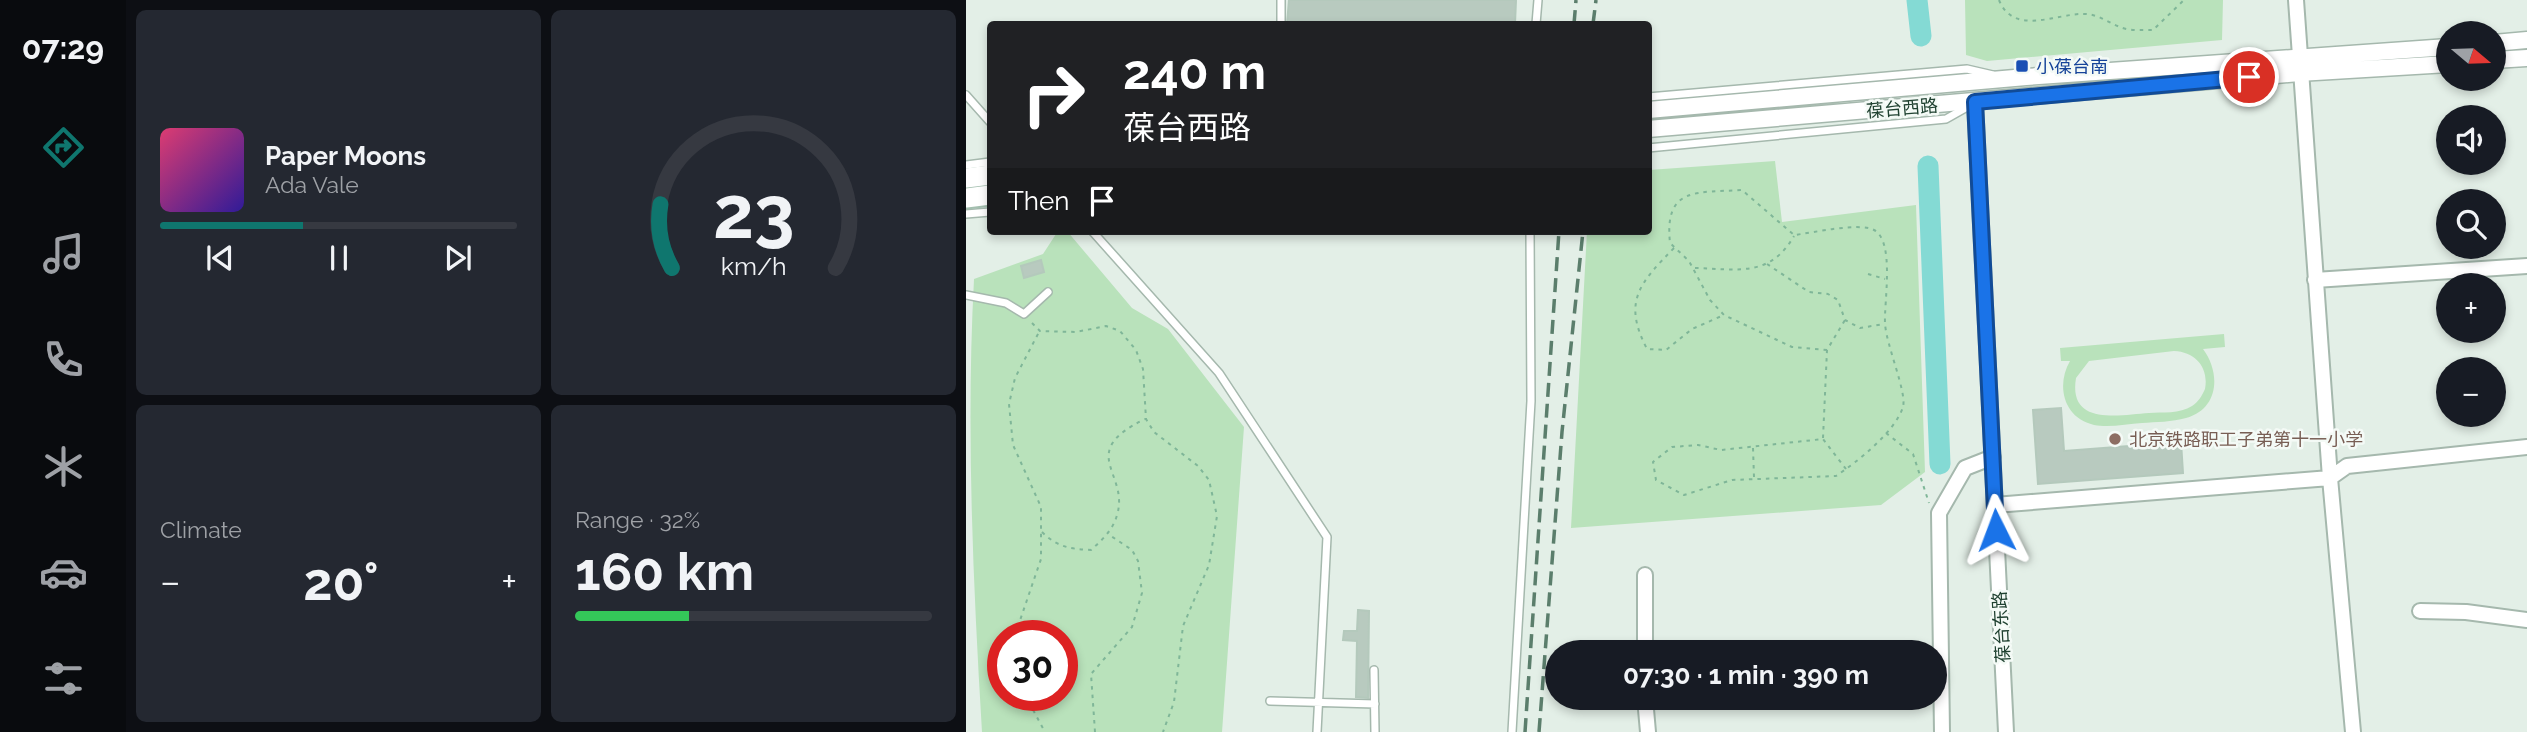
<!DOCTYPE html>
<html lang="en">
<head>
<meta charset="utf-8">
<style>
	:root { --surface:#171b24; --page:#242831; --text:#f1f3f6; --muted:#9ea1a6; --line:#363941; --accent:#0f766e }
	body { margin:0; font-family:Raleway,"Noto Sans SC",sans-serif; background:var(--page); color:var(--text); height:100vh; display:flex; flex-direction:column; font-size:26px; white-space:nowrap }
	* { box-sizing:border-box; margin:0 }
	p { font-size:23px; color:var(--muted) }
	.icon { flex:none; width:38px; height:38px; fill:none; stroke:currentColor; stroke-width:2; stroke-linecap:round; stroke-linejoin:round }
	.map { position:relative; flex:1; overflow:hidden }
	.drawer { display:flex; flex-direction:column; gap:10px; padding:10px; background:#0d0f14; width:840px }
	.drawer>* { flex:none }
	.banner { position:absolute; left:21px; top:21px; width:665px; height:214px; border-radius:7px; box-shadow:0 4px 10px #0003; background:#202124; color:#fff; overflow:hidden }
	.needle { width:46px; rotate:109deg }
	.fabs { position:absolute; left:1470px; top:21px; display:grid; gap:14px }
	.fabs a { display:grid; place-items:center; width:70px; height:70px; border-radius:50%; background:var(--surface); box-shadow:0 4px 10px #0003; font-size:35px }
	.speed { position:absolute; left:21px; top:620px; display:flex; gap:14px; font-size:35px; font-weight:700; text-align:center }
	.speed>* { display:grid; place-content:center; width:91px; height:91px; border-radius:50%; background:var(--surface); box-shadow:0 4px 10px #0003; line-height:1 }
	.speed .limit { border:10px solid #d22; background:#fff; color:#111 }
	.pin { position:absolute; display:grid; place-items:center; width:60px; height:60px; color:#fff; margin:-30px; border:4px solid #fff; border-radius:50%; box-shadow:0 2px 7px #0007 }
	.me { position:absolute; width:77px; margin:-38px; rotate:357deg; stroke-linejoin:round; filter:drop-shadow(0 0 5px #0008) }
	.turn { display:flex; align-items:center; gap:24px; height:147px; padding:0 21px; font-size:32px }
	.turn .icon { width:91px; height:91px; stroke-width:2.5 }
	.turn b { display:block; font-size:49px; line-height:60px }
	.then { display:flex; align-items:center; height:66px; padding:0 21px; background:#0003; gap:14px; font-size:26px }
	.big { font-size:52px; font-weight:700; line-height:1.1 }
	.drawer .tile { flex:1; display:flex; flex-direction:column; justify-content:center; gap:10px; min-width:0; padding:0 24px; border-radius:10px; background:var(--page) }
	.drawer .dial { align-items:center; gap:0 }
	.dial svg { height:182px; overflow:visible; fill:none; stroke:var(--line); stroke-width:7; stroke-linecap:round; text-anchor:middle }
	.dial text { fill:var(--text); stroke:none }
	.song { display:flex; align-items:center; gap:21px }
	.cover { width:84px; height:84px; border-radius:10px; background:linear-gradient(135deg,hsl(340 70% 55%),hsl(250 70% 35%)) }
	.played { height:7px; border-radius:4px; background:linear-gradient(90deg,var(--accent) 40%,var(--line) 40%) }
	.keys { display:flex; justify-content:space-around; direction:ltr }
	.heat { display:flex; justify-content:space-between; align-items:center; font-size:38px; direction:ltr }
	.charge { height:10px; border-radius:5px; background:linear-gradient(90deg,#34c759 32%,var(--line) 0) }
	.drawer .tiles { flex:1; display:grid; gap:10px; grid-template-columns:repeat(2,1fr) }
	.trip { position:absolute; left:579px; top:640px; width:402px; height:70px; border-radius:35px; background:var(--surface); box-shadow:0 4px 10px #0003; font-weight:700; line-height:70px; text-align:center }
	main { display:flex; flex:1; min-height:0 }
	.tabs { display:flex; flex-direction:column; width:126px; justify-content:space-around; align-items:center; background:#090b0e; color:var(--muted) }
	.tabs .icon { width:49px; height:49px }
	.tabs .selected { color:var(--accent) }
	.tabs b { font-size:32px; color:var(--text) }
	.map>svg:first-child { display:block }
	.green { fill:#b9e2bb; fill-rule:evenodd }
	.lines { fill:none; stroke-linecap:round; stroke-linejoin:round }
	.river { stroke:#84dad4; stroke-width:21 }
	.building { fill:#b8cabf; stroke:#b4c9bc; stroke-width:2 }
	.service-casing { stroke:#a5b8ad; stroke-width:10 }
	.minor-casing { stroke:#a5b8ad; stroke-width:18 }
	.tertiary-casing { stroke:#a5b8ad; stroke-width:19 }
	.secondary-casing { stroke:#a3bfaf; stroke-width:23 }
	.path { stroke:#7fb698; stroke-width:2; stroke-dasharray:3.5 5; stroke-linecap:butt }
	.service { stroke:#fff; stroke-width:7 }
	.minor { stroke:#fff; stroke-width:14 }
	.tertiary { stroke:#fff; stroke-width:16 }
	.secondary { stroke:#fff; stroke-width:19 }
	.rail { stroke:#5b7e6c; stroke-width:3.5; stroke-dasharray:14 7; stroke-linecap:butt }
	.route-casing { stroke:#114b97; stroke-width:18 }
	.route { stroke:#1a73e8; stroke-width:12 }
	.transit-dot { fill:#1a4fb4; stroke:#f4faf6; stroke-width:2.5 }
	.education-dot { fill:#8d6e63; stroke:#f4faf6; stroke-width:2.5 }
	.labels { text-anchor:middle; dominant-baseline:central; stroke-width:5; stroke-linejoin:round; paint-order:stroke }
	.transit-label { font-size:18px; fill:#164399; stroke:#f4faf6; text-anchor:start }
	.street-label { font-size:18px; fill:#204231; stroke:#f4faf6 }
	.education-label { font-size:18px; fill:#785e54; stroke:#f4faf6; text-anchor:start }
</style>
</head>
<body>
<main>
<nav class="tabs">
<b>07:29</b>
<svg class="icon selected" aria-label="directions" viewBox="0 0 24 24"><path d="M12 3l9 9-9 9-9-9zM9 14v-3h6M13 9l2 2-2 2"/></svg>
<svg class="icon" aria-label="music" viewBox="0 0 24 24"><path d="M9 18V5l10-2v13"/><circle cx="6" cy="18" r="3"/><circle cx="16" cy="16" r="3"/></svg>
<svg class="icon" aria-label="phone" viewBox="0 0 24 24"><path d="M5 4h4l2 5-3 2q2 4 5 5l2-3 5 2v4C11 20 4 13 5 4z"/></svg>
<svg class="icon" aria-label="climate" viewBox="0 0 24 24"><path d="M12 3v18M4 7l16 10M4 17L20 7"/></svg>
<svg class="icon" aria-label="car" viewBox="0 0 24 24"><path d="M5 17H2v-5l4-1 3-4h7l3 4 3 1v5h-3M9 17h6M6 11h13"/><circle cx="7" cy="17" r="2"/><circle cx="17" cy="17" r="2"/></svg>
<svg class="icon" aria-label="filters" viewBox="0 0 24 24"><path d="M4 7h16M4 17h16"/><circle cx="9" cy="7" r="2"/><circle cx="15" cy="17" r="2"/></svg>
</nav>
<section class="drawer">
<div class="tiles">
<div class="tile">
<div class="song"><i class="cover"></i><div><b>Paper Moons</b><p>Ada Vale</p></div></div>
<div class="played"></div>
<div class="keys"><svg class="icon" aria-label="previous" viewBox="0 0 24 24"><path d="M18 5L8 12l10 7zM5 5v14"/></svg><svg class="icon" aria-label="pause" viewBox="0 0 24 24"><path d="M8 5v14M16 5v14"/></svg><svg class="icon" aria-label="next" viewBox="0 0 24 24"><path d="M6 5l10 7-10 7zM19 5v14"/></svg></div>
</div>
<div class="tile dial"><svg viewBox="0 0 100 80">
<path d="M14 69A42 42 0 1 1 86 69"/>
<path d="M14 69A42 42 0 0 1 9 41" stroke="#0f766e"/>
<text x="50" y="56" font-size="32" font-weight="700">23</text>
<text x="50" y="72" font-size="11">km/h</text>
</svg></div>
<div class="tile"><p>Climate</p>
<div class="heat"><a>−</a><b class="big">20°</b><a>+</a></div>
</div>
<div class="tile"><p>Range · 32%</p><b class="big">160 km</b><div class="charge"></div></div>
</div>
</section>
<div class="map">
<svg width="1561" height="732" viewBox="0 0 1561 732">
	<rect width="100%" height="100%" fill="#e3efe7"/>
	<path class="green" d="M999,0h258l-1,40 -235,21 -21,-6z
		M809,161l7,61 134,-17 9,267 -44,33 -310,23 16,-297h61l1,-61z
		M92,231h9l65,77 36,21 76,98 -22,305h-240c-9,-150 -16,-304 -8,-453l69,-25zM37,635h59v60h-59z
		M1258,334l1,13 -22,2c18,24 16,60 -17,69 -14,4 -30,4 -44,5 -15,1 -33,5 -48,2 -31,-7 -38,-40 -24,-64h-9l-1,-13zM1208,351c22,1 35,17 31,38 -3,7 -7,13 -13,17 -12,8 -30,6 -43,7 -30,2 -81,13 -73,-35l13,-17z"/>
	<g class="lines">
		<path class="river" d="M951,0l4,36
			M962,166l12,298"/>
	</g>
	<path class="building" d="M323,0h227l-1,24h-228z
		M75,260l3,12 -20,6 -3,-12z
		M1095,408l3,43 117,-9 2,31 -145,11 -5,-74z
		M392,610l11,1 -1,87 -12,-1 1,-56 -14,-1 1,-9h13z"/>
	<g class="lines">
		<defs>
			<path id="service" d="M315,24v-24
				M570,24l2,-24
				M0,95l24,27
				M682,97l319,-28 26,6
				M682,148l298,-29 23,-13
				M0,165l24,-3
				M0,214l24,-2
				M126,231l127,142 108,164 -10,195
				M0,295l40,8 18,11 24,-22
				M408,670l1,62
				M304,701l105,3
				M546,732l19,-331 -1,-170"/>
			<path id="minor" d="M1009,102l31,630
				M1349,280l212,-14
				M1029,505l335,-27 -34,-478
				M679,575v78
				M1454,611l46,1 61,8
				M679,698l3,34
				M976,732l-3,-219 26,-45 28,-11
				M1387,732l-23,-254 17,-12 180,-19"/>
			<path id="tertiary" d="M1528,43l33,-3
				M1528,60l33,-2
				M682,110l378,-33 422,-30
				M682,129l651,-56 149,-9"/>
			<path id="secondary" d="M0,178l24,-3
				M0,198l24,-3"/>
		</defs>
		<use href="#service" class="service-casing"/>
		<use href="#minor" class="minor-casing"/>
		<use href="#tertiary" class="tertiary-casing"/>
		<use href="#secondary" class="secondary-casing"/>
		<path class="path" d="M1033,0c15,37 58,13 85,14 14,0 23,8 36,13 9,4 23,3 33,3l31,-30
			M708,248c-34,35 -52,53 -27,101l19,1 26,-21 32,-14
			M801,264l42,28 19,2 10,6 7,20 15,8 24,-4
			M729,268c42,1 75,10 99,-32
			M902,274l17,5
			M66,323l8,8 36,1 30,-6 14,5 16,19 7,19 3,50 8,13 44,34 11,14 8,36 -8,49 -26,61 -9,76 -11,30
			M861,350l-35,-3 -68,-32 -14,-15 -21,-39 -19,-18c-6,-57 27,-50 72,-53l52,45c18,-2 65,-13 80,-5 21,11 10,72 11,93 1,22 22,69 18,84 -8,25 -46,55 -67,69l-104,4 -48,15 -28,-15 -3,-18 19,-15 26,-2 23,5 102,-11 23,30
			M920,433l27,21 16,49
			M857,438l4,-88 18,-30
			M787,448l1,29
			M76,532c15,15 28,17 49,18 11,-10 22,-20 26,-35 13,-42 -42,-62 28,-96
			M49,635l26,-76v-52l-28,-62 -4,-41 6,-26 24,-46
			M59,695l20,37
			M129,732l-4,-58 41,-47 10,-34 -4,-32 -6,-11 -24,-16"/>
		<use href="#service" class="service"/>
		<use href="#minor" class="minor"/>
		<use href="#tertiary" class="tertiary"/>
		<use href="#secondary" class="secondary"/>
		<path class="rail" d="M608,24l2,-24
			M627,24l3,-24
			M559,732l34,-501
			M573,732l23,-300 21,-201"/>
	</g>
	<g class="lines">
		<defs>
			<path id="route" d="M1030,530l-21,-428 274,-25"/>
		</defs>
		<use href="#route" class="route-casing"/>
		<use href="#route" class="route"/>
	</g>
	<rect class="transit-dot" x="1049" y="59" width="14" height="14" rx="3.5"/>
	<circle class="education-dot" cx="1149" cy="439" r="7"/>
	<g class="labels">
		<g class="transit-label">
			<text x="1070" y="66">小葆台南</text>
		</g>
		<g class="street-label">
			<text transform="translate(936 108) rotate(-5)">葆台西路</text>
			<text transform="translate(1035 627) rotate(-93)">葆台东路</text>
		</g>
		<g class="education-label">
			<text x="1163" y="439">北京铁路职工子弟第十一小学</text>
		</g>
	</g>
</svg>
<div class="fabs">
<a><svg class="needle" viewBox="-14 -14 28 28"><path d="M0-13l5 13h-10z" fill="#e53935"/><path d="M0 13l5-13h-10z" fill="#9ea1a6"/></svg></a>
<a><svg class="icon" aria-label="sound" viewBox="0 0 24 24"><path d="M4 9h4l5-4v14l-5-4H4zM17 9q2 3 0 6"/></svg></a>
<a><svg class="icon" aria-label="search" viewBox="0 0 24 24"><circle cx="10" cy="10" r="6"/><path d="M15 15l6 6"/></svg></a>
<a>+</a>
<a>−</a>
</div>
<div class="speed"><div class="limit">30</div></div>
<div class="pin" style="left:1283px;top:77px;background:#d93025"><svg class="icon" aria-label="arrive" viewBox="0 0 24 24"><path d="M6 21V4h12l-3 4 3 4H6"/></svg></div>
<svg class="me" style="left:1030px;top:530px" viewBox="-20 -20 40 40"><path d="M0-17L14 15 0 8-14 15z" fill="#1a73e8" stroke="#fff" stroke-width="4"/></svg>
<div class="trip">07:30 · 1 min · 390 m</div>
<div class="banner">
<div class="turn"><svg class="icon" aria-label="right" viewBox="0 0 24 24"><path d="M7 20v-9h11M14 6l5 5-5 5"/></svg><div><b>240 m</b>葆台西路</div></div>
<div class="then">Then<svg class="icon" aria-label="arrive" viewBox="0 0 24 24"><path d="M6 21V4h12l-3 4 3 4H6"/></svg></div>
</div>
</div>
</main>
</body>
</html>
